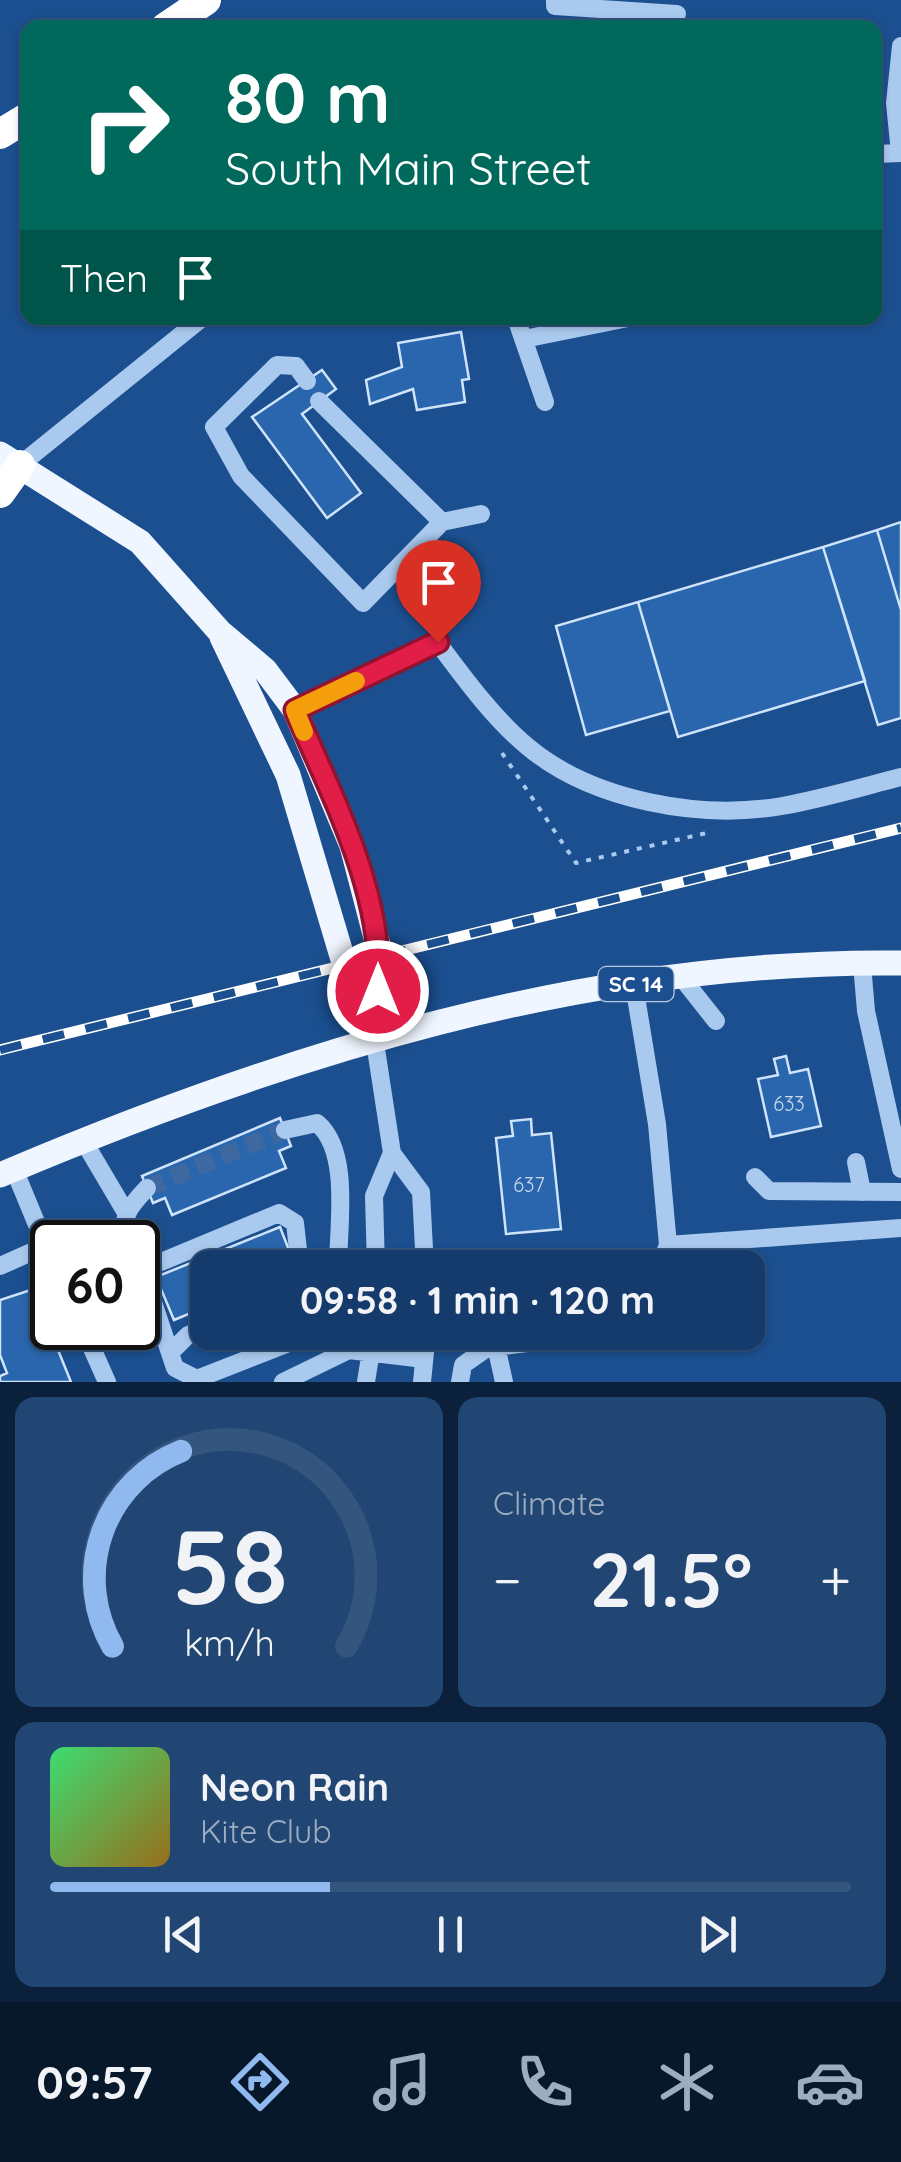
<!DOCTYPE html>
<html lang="en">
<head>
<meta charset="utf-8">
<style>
	:root { --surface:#143b6b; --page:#214673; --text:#f1f3f6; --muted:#9dadc1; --line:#33557e; --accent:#90b9f0 }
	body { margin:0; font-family:Quicksand,sans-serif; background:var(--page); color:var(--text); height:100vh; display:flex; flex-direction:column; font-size:38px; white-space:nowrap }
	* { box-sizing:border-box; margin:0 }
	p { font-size:32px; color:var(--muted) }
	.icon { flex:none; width:55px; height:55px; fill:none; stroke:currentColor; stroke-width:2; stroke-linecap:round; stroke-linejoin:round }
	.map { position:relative; height:1382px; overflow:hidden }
	.sheet { display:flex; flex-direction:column; gap:15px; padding:15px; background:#0b203b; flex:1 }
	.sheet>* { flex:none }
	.top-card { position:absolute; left:20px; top:20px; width:862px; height:305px; border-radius:20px; box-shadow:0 2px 8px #0004,0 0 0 2px var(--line); background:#00695c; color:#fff; overflow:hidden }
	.speed { position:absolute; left:30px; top:1220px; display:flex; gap:20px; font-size:50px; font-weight:700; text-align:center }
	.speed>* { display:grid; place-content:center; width:130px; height:130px; border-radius:50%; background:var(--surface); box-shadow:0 2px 8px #0004,0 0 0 2px var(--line); line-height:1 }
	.speed .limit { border:5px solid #111; border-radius:15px; background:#fff; color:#111 }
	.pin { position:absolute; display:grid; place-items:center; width:85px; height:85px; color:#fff; margin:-102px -42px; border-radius:50% 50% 50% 0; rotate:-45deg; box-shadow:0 0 10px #0007 }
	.pin .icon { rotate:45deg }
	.me { position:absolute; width:110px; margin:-55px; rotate:0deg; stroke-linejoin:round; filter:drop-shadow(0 0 8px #0008) }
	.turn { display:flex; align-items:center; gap:35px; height:210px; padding:0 40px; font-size:45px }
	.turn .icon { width:130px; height:130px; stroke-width:2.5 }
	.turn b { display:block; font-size:70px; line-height:85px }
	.then { display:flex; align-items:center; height:95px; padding:0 40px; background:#0003; gap:20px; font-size:38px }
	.big { font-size:75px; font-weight:700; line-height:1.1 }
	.sheet .tile { flex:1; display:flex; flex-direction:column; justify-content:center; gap:15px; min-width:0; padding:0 35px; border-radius:20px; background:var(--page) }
	.sheet .dial { align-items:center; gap:0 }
	.dial svg { height:260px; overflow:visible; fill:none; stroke:var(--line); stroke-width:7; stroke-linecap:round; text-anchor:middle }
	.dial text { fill:var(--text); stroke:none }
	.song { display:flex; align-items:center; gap:30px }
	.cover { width:120px; height:120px; border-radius:15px; background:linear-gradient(135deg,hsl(140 70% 55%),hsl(40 70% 35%)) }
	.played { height:10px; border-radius:5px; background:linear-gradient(90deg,var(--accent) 35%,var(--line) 35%) }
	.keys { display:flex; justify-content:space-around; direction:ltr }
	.heat { display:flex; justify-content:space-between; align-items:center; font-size:55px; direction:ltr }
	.sheet .tiles { flex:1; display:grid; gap:15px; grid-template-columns:1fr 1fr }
	.tile:last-child { grid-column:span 2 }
	.trip { position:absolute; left:190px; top:1250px; width:575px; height:100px; border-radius:20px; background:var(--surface); box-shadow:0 2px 8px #0004,0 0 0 2px var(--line); font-weight:700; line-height:100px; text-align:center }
	.tab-bar { display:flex; height:160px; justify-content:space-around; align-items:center; background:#08182b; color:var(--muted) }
	.tab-bar .icon { width:70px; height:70px }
	.tab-bar .on { color:var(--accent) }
	.tab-bar b { font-size:45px; color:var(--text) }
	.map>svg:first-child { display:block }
	.building { fill:#2a66ad; stroke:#cfe3fa; stroke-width:2.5 }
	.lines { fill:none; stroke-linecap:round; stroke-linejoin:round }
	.minor-tunnel { stroke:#3d69a0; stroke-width:18; stroke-dasharray:18 9; stroke-linecap:butt }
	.path { stroke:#a9c9ee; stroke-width:4; stroke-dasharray:5 8; stroke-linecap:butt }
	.minor { stroke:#a9c9ee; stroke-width:18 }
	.major { stroke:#f0f6ff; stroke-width:25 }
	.highway { stroke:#fff; stroke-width:30 }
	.rail-casing { stroke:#fff; stroke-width:11 }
	.rail { stroke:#1b4f8f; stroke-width:8; stroke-dasharray:22; stroke-linecap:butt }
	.route-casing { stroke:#92132f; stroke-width:25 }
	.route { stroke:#e11d48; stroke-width:18 }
	.slow { stroke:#f59e0b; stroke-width:18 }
	.labels { text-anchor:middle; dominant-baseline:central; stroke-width:10; stroke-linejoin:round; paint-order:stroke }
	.number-label { font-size:20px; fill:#cad9ea }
	.shield { fill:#1b4f8f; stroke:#bbcadd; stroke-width:2.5 }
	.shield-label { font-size:22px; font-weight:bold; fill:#fff }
</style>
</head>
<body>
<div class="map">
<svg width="901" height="1382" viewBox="0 0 901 1382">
	<rect width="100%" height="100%" fill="#1b4f8f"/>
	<path class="building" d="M461,332l8,47 -7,1 3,22 -48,8 -4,-21 -43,15 -4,-24 36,-13 -4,-24z
		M322,370l14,19 -34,25 59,79 -34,25 -75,-101z
		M901,522v88l-24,-80z
		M877,530l24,80v108l-23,7 -55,-178z
		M823,547l42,134 -187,56 -40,-135z
		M638,602l32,109 -84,24 -30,-109z
		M786,1056l4,17 18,-4 13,57 -50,11 -13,-58 20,-4 -4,-16z
		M280,1118l11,28 -12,5 7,17 -114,47 -7,-17 -12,5 -11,-27z
		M531,1119l1,16 19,-2 10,96 -55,5 -10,-96 17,-2 -2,-15z
		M280,1227l16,41h-88v38l-34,14 -18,-43z
		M52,1283v32l-7,3 26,64h-71v-6l7,-3 -7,-18v-55z"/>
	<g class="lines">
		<path class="minor-tunnel" d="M147,1188l138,-58"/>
		<path class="path" d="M502,753l74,110 135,-31"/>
		<path class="minor" d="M555,0v6l122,8
			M900,153l-5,-50 6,-57
			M875,154l26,-1
			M516,318l29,84
			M524,339l104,-21
			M307,381l-11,-15 -19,-1 -63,62 27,49 122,127 79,-81 39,-8
			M319,401l123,121
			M20,465l182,-147
			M295,710l143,-67c26,35 56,76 90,104 65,54 172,73 254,59 40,-7 80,-19 119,-29
			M862,964l4,47 35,158
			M682,978l34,43
			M634,985l23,139 11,121 233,-17
			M374,1036l18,117 29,39 4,76
			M285,1130l32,-7c34,28 21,104 21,145
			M83,1140l42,71
			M856,1162l6,30
			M14,1169l38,92
			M755,1177l14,14 132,1
			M130,1242c-13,-23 1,-37 17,-54
			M138,1256l23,6 118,-49 16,10 5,45
			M138,1257l32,96
			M0,1266l45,-20
			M376,1268l-2,-72 18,-43
			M659,1268l9,-23
			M208,1327l-20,8 -18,18 5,15 22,11 117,-46
			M83,1328l24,54
			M496,1346l8,36
			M283,1382l66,-32 75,9
			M366,1382l8,-50
			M422,1382l5,-50
			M460,1382l3,-17 24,-17 128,-16"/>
		<path class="major" d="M0,454l140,88 80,90 45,38 30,40 57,136 28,107 -6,83
			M222,637l66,138 56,188 29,70
			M0,1175c285,-121 588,-216 901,-212"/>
		<path class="highway" d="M165,28l41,-28
			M0,134l28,-17
			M0,493l20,-28"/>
		<defs>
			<path id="rail" d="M0,1050l901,-222"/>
		</defs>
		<use href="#rail" class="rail-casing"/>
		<use href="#rail" class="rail"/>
	</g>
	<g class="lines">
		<defs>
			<path id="route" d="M378,991c7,-97 -46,-194 -83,-281l143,-68"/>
		</defs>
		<use href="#route" class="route-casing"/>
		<use href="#route" class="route"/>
		<path class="slow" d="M304,732l-9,-22 61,-29"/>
	</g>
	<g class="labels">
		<g class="number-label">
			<text x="789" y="1103">633</text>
			<text x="529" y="1184">637</text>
		</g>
		<rect class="shield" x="598.5" y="967" width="75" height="34" rx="8"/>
		<g class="shield-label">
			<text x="636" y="984">SC 14</text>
		</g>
	</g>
</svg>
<div class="speed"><div class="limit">60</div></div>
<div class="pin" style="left:438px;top:642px;background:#d93025"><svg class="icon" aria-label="arrive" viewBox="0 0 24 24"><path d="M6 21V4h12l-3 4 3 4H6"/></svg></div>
<svg class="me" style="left:378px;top:991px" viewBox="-20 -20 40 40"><circle r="17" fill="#e11d48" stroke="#fff" stroke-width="3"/><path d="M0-11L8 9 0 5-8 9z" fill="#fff"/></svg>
<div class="trip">09:58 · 1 min · 120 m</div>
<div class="top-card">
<div class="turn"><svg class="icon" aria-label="right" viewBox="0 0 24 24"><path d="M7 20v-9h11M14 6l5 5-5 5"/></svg><div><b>80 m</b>South Main Street</div></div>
<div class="then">Then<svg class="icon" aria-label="arrive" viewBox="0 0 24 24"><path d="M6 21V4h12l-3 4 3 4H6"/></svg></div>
</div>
</div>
<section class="sheet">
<div class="tiles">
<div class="tile dial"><svg viewBox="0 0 100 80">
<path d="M14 69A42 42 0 1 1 86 69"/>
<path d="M14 69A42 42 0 0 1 35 9" stroke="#90b9f0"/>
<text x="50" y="56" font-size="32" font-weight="700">58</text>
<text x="50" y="72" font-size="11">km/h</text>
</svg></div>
<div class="tile"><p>Climate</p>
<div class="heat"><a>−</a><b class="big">21.5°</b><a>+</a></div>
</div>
<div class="tile">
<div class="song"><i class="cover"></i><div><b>Neon Rain</b><p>Kite Club</p></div></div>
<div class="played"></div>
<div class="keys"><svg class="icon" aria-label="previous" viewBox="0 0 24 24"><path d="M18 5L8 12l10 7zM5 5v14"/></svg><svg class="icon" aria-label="pause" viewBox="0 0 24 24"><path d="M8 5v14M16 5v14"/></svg><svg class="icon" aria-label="next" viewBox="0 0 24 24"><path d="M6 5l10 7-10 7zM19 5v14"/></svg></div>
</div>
</div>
</section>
<nav class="tab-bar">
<b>09:57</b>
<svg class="icon on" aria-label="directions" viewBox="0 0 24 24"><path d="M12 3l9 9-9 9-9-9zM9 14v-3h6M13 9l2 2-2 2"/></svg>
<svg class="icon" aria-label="music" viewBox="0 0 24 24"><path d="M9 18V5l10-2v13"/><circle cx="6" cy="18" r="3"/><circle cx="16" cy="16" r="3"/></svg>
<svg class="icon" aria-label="phone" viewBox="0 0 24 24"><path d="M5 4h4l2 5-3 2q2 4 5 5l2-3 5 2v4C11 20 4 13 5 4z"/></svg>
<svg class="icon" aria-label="climate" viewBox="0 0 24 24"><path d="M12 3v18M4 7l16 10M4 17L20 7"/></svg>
<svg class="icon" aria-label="car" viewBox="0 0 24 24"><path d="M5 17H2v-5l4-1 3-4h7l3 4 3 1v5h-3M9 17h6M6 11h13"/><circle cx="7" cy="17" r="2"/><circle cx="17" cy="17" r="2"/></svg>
</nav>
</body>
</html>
